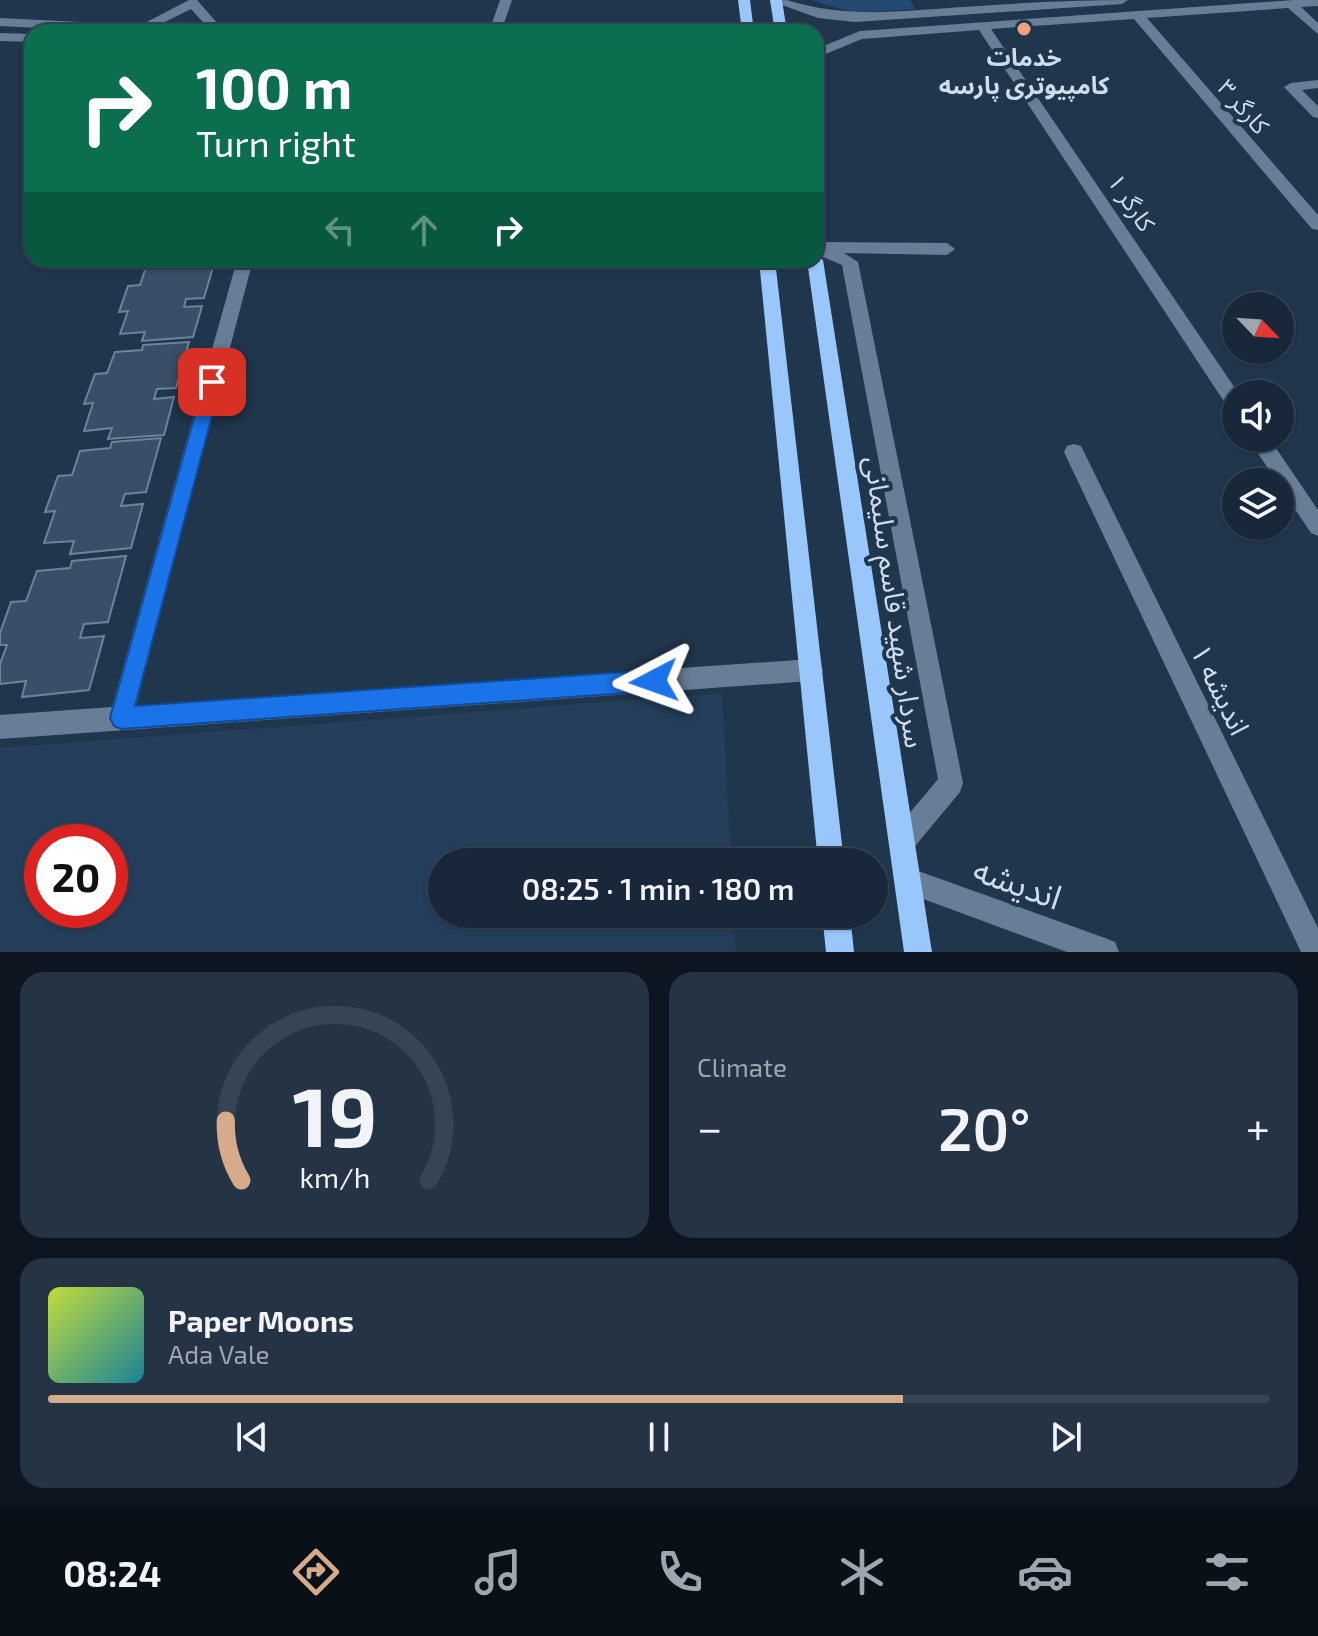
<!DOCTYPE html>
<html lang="en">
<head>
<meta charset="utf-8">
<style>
	:root { --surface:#18283a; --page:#253445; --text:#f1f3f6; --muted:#9fa6af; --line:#364454; --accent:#d6ab8b }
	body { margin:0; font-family:"Exo 2","Noto Sans Arabic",sans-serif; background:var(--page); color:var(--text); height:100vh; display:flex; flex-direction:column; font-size:30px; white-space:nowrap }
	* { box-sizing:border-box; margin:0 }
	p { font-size:26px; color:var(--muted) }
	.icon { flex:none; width:44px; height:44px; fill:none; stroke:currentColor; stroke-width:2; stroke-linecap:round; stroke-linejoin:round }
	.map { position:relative; height:952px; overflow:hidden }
	.side { display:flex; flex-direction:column; gap:20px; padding:20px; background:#0d1620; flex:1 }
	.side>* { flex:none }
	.banner { position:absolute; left:24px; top:24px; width:800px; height:244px; border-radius:24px; box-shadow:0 2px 6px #0004,0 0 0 2px var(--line); background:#0b6e4f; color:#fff; overflow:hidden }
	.needle { width:52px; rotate:115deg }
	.tools { position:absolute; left:1222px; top:292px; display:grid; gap:16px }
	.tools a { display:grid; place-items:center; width:72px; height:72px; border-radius:50%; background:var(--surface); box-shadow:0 2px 6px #0004,0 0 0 2px var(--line); font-size:40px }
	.speed { position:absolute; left:24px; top:824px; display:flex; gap:16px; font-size:40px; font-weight:700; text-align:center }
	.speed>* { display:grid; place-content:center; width:104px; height:104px; border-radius:50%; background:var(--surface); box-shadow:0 2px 6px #0004,0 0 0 2px var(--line); line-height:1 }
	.speed .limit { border:12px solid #d22; background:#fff; color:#111 }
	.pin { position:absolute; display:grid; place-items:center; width:68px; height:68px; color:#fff; margin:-34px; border-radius:16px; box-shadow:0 4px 12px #0006 }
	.me { position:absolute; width:88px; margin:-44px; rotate:266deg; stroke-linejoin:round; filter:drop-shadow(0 0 6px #0008) }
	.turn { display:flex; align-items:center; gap:28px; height:168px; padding:0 40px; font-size:36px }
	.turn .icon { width:104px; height:104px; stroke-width:2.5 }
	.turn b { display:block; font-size:56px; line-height:68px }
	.lanes { display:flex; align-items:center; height:76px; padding:0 40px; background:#0003; justify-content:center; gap:40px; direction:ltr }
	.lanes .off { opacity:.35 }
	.big { font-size:60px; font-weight:600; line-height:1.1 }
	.side .tile { flex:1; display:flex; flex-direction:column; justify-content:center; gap:12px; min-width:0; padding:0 28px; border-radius:24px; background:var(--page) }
	.side .dial { align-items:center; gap:0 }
	.dial svg { height:208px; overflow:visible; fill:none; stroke:var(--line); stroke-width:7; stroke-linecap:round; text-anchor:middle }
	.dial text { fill:var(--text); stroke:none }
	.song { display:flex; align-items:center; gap:24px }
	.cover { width:96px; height:96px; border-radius:12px; background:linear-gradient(135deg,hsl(70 70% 55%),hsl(190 70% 35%)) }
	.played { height:8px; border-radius:4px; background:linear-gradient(90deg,var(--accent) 70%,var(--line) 70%) }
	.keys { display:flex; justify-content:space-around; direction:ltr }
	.heat { display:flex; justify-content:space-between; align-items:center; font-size:44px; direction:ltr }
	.side .tiles { flex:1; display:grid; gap:20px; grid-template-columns:1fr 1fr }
	.tile:last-child { grid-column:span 2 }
	.trip { position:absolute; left:428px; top:848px; width:460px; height:80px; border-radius:40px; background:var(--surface); box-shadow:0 2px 6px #0004,0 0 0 2px var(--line); font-weight:600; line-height:80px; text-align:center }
	.tab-bar { display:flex; height:128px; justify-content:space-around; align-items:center; background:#0a1017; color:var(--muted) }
	.tab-bar .icon { width:56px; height:56px }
	.tab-bar .selected { color:var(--accent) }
	.tab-bar b { font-size:36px; color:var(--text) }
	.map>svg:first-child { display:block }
	.built { fill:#243e5b; fill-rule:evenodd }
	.green { fill:#244a74 }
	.building { fill:#394f67; stroke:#6c839f; stroke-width:2 }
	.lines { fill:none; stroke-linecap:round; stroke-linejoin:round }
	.minor { fill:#687e97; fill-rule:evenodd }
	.major { fill:#99c7fb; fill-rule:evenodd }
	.route { fill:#1a73e8; stroke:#114b97; stroke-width:2 }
	.poi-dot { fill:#f2a080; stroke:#20364d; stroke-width:3 }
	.labels { text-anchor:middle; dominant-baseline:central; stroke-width:8; stroke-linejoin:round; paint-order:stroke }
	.far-poi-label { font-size:24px; font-weight:bold; fill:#cfdceb; stroke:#20364d }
	.far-street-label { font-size:24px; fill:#cfdceb; stroke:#20364d }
	.street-label { font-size:28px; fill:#cfdceb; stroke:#20364d }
	.near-street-label { font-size:34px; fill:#cfdceb; stroke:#20364d }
</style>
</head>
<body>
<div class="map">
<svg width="1318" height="952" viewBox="0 0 1318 952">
	<rect width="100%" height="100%" fill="#20364d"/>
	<path class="built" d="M722,693l9,169h-289v52h292l2,38h-736v-204zM42,842h68v68h-68z"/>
	<path class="green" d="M811,0h99l5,9 -61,4z"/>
	<path class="building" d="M215,260l-11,38 -18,1 -2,8 18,-1 -9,31 -51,4 3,-9 -25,2 8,-23 -9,1 9,-26 12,-1 6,-18 26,-1 1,-4z
		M189,342l-13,46 -19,1 -3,10 20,-2 -10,38 -56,4 4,-11 -28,3 9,-28 -9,1 11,-30 12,-1 8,-21 27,-2 1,-5z
		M161,438l-15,54 -21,2 -4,12 22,-2 -12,44 -61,6 4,-13 -30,2 11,-32 -10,1 13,-36 14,-1 8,-24 30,-3 2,-6z
		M126,556l-18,66 -24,2 -4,14 24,-2 -15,54 -67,7 4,-16 -26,3v-20l7,-19h-7v-12l11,-31 15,-1 11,-30 33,-3 2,-7z"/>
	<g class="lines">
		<path class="minor" d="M189,0h8l28,32h-13l-21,-23 -34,17 36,2 6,4h-80l-119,-6v-8l141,7z
			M500,0h12l-11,32h-12z
			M787,0c60,19 113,11 176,7 55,-4 110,-7 165,-7l-6,4 -267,18 -37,-4 -47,-17z
			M1294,0h24v6l-17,1 17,16v11l-30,-26 -141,10 171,197v15l-6,-1 -178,-210 -143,10 248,365h-3v17l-7,-2 -250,-379 -117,9 -46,19v-9l44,-18z
			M0,33l32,1v8l-32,-1z
			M1318,80v8l-16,2 16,16v12l-5,-1 -29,-30 7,-4z
			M816,242l131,1 8,6 -8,6 -103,-2 14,9 105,521 -3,9 -49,59 -9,4 -9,-4 -4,-9 4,-9 45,-54 -96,-514 -26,-11z
			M237,260h16l-117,446 675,-47 8,3 4,8 -4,8 -8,3 -811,58v-24l112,-8z
			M1248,438h21l49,72v26l-7,-3 -31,-46v-5h-3z
			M1074,444l7,2 237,482v24h-17l-237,-500 3,-6z
			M907,867l198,71 10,4 4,10h-52l-160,-59 -9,-4 -4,-9 4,-9z"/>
		<path class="major" d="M738,0h12l4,32h-12z
			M770,0h12l5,32h-12z
			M816,255l7,5 109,692h-28l-97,-692h9z
			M759,260h16l69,602h-26z
			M822,914h28l4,38h-28z"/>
	</g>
	<path class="route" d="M212,376l9,6 -86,324 519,-36 7,3 4,8 -4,7 -7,3 -533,38 -7,-3 -4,-8 94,-336z"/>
	<circle class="poi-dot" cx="1024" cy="29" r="8"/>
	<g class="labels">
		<g class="far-poi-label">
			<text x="1024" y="56">خدمات<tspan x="1024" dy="28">کامپیوتری پارسه</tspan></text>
		</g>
		<g class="far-street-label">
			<text transform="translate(1244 106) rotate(49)">کارگر ۳</text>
			<text transform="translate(1132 202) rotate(56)">کارگر ۱</text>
		</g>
		<g class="street-label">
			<text transform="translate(896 602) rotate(82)">سردار شهید قاسم سلیمانی</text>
			<text transform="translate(1221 689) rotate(64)">اندیشه ۱</text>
		</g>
		<g class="near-street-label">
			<text transform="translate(1018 882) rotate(20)">اندیشه</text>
		</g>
	</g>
</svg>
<div class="tools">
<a><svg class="needle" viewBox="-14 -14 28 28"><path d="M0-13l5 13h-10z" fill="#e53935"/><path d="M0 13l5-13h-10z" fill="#9fa6af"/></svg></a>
<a><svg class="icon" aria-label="sound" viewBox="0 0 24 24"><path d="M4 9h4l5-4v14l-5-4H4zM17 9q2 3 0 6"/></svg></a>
<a><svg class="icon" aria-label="layers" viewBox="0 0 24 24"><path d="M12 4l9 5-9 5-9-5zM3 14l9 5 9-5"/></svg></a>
</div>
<div class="speed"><div class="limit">20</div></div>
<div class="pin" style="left:212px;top:382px;background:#d93025"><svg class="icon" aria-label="arrive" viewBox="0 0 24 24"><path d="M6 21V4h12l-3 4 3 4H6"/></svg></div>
<svg class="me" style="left:654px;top:681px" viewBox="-20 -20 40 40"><path d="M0-17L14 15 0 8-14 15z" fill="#1a73e8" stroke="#fff" stroke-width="4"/></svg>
<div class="trip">08:25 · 1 min · 180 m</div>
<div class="banner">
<div class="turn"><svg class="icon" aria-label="right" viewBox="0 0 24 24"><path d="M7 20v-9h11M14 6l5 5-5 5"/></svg><div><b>100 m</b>Turn right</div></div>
<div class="lanes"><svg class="icon off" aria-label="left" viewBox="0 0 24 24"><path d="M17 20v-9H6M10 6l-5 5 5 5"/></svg><svg class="icon off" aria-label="ahead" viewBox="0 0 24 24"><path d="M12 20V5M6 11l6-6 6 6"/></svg><svg class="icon" aria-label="right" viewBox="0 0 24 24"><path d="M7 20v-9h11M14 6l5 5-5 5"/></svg></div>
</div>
</div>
<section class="side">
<div class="tiles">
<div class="tile dial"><svg viewBox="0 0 100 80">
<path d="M14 69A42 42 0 1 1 86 69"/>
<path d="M14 69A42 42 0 0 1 8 46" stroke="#d6ab8b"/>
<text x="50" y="56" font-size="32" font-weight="700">19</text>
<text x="50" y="72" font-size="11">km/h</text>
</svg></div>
<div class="tile"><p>Climate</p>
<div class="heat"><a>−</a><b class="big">20°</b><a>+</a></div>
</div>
<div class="tile">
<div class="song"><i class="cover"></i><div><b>Paper Moons</b><p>Ada Vale</p></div></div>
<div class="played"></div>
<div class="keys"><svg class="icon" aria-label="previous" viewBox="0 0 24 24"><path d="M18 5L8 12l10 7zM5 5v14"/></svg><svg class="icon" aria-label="pause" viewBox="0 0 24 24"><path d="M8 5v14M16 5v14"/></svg><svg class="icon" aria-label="next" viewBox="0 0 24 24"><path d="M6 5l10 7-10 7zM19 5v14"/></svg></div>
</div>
</div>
</section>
<nav class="tab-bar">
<b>08:24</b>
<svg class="icon selected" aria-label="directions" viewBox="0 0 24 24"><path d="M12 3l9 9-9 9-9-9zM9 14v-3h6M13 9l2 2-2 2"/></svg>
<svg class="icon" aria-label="music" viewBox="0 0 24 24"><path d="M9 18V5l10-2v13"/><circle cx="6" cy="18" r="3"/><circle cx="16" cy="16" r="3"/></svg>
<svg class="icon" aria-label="phone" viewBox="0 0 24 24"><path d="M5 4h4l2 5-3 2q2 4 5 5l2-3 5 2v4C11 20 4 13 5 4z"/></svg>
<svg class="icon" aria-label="climate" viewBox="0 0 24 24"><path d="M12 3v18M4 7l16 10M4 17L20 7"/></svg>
<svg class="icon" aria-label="car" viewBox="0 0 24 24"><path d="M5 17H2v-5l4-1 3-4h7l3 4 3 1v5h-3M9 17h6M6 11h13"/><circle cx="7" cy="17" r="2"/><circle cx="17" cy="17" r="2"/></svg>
<svg class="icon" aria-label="filters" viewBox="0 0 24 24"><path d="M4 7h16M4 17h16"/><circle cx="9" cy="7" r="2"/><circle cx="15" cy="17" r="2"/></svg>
</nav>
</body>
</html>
